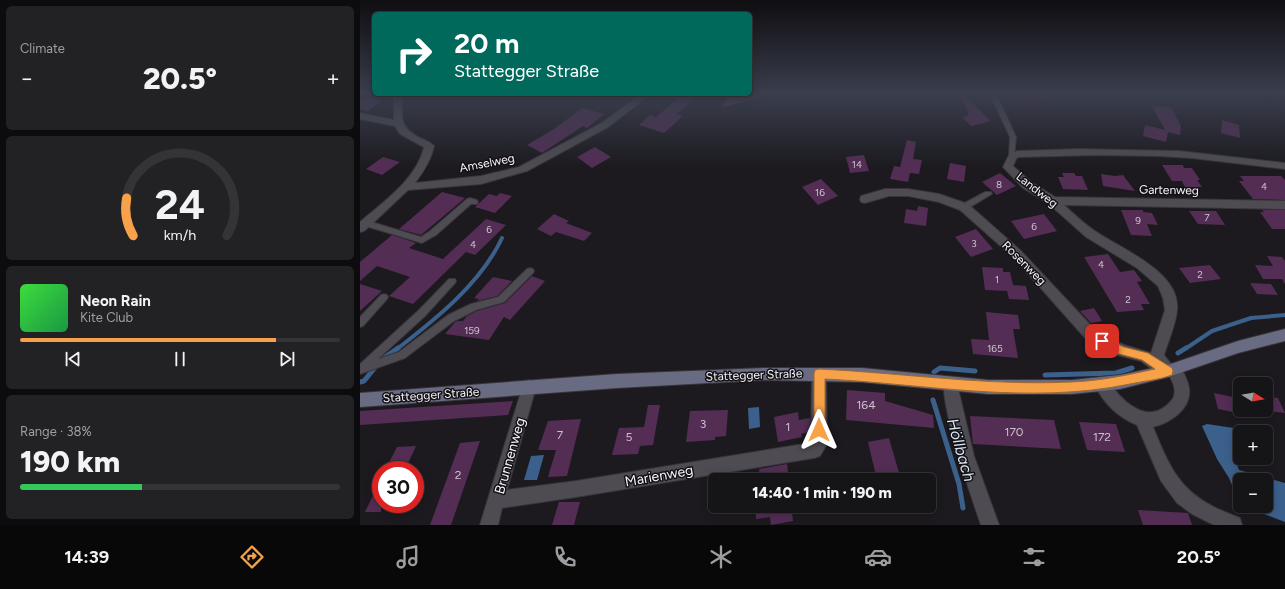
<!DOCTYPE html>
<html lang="en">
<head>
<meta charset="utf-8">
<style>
	:root { --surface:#151417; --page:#222124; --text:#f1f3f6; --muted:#9d9ea1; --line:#343336; --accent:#f7a149 }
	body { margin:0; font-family:Figtree,sans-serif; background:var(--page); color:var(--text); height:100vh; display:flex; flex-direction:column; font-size:15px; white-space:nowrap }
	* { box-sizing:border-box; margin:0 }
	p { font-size:13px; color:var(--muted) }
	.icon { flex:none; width:22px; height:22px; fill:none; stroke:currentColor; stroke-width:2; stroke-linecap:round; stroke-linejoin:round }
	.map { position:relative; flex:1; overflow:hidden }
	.details { display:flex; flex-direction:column; gap:6px; padding:6px; background:#0c0b0d; width:360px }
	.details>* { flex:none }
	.hud { position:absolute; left:12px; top:12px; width:380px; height:84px; border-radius:6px; box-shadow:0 2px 10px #0003,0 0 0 1px var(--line); background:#00695c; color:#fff; overflow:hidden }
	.needle { width:26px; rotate:101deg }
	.tools { position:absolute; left:873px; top:377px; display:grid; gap:8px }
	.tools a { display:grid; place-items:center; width:40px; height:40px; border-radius:6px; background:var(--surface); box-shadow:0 2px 10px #0003,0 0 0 1px var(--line); font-size:20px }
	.speed { position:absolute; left:12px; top:461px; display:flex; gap:8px; font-size:20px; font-weight:700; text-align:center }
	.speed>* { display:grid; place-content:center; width:52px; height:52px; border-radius:50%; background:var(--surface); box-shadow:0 2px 10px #0003,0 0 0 1px var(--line); line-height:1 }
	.speed .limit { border:6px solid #d22; background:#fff; color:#111 }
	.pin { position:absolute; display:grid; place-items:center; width:34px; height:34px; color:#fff; margin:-17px; border-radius:8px; box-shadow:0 2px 6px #0006 }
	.me { position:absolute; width:44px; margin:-22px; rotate:0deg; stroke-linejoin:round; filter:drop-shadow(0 0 3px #0008) }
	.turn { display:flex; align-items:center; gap:14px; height:84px; padding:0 16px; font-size:18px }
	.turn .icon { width:52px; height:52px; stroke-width:2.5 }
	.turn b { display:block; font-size:28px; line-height:34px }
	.big { font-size:30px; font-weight:800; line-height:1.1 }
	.details .widget { flex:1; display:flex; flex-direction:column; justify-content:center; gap:6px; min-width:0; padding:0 14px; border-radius:6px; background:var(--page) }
	.details .dial { align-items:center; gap:0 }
	.dial svg { height:104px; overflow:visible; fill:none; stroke:var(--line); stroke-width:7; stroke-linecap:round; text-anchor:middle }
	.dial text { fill:var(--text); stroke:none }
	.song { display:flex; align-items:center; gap:12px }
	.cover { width:48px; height:48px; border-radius:6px; background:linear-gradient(135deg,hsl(120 70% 55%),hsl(140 70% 35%)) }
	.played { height:4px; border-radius:2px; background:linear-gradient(90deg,var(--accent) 80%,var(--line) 80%) }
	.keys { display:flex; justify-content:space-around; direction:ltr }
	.heat { display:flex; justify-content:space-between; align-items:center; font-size:22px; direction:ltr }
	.charge { height:6px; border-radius:3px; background:linear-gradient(90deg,#34c759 38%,var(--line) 0) }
	.trip { position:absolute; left:348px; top:473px; width:228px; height:40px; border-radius:6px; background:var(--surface); box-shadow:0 2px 10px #0003,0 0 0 1px var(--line); font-weight:800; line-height:40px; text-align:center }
	.dock { display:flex; height:64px; justify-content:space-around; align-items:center; background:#080809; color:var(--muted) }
	.dock .icon { width:28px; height:28px }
	.dock .active { color:var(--accent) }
	.dock b { font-size:18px; color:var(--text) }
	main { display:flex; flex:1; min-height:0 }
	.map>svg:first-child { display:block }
	.green { fill:#42132c }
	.forest { fill:#713c56 }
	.water { fill:#3b608b }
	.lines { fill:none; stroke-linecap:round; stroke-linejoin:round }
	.stream-far1 { stroke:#3b608b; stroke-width:4 }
	.stream { stroke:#3b608b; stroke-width:5 }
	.building { fill:#532d54 }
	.lane-casing { stroke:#373539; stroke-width:2 }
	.street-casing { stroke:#373539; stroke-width:2 }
	.secondary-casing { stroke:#373539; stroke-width:2 }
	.lane { fill:#4e4c52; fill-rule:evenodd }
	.street { fill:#4e4c52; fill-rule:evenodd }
	.secondary { fill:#696b82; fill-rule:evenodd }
	.route { fill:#f7a149; stroke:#a1692f }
	.labels { text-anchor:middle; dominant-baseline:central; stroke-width:3; stroke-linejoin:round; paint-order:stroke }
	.number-label { font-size:10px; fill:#ccc2cf }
	.street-label { font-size:12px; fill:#f5f4f8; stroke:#131116 }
	.near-number-label { font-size:12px; fill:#ccc2cf }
	.near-street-label { font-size:14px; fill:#f5f4f8; stroke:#131116 }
	.near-water-label { font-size:16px; font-style:italic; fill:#d9e5f2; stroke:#131116 }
</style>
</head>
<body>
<main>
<section class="details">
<div class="widget"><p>Climate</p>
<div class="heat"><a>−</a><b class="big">20.5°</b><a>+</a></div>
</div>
<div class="widget dial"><svg viewBox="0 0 100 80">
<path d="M14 69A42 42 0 1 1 86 69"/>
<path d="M14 69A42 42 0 0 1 9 40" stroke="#f7a149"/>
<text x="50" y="56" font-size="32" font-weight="700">24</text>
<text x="50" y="72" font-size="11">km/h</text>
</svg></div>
<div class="widget">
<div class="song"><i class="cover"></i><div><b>Neon Rain</b><p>Kite Club</p></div></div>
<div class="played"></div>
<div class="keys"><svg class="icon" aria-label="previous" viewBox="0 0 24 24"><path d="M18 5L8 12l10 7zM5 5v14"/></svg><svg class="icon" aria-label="pause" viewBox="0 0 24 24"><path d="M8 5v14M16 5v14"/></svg><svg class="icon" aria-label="next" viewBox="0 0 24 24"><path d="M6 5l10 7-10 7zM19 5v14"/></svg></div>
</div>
<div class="widget"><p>Range · 38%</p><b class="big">190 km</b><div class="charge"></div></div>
</section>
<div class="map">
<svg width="925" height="525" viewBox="0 0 925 525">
	<rect width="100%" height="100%" fill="#1c1a1f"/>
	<path class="green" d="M655,93h39l-1,3 -30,13z"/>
	<path class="forest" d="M403,93l-8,6 -32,8 6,-13z"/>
	<path class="water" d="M399,407l1,20 -11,2 -1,-21z
		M847,424l40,6 2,2h-9v26h26v5l-31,-4 4,11 46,13v39l-21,-8 -14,-2 -8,-6h24v-26h-26v24l-11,-26 -12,-19 -15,-33z
		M184,455l-7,25h-13l7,-24z"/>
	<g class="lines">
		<path class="stream-far1" d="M37,349c39,-30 84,-66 105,-111
			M825,349l27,-18 39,-13 34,-3"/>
		<path class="stream" d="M818,353l8,-5
			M21,360l17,-12
			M574,372l6,-4 35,3
			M685,375l71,-2 16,-5
			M0,382l4,-1 13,-16
			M573,400l26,84 4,24"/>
	</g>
	<path class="building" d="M600,93h2l29,28 -20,5 -9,-9 7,-2z
		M323,94h16l-22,20 6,2 -19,17 -25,-8 11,-10 6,2z
		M7,97l16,3 -15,11 -8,-2v-7z
		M792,106l19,1 10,19 -1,9 -12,-3 -2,10 -23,-6 2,-11 20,5z
		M222,108l22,6 -17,14 -4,-2 -41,27 -15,-8 27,-16z
		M862,120l17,5 1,13 -19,-5z
		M547,140l9,2 -3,17 9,1 -3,14 -9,-1 -2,9 -18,-3 4,-13 6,1z
		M235,147l16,10 -19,11 -15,-11z
		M504,155l5,16 -19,2 -4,-16z
		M23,157l17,5 -18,13 -16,-6z
		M590,163l16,3 -2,16 -17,-3z
		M802,165h21l1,3h8l8,12h-3l5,7h-17l-3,-6h-10z
		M640,173l16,13 -19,9 -15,-13z
		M702,173h12l2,3h6l6,14 -25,-1 -5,-12h6z
		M741,174l14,2 8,-1 12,16 -32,-5z
		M880,176h41l4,4v20l-32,-1 -14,-18h5z
		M461,179l17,17 -20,9 -16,-18z
		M82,192l23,6 -44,37 -22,-6z
		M140,193l12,3 -17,17 -20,-6 14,-13 8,2z
		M558,206l10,2 -2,18 -22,-3 2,-14 11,2z
		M761,210h22v2l9,1 6,12 -11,-1 5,12 -21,-1z
		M902,210h23v19h-13l-12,-17h4z
		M829,211h27l9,14 -27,-1z
		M194,214l15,7 -3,2 26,10 -8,8 -28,-9 -5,4 -14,-7z
		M684,214l13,17 -33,8 -13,-18z
		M126,219l20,6 -31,30 -9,-3 -53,52 -24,-8 21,-19 -33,-11 -17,15v-19l32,-27 24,8 -7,5 34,11z
		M616,229l17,20 -22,8 -16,-20z
		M748,254l12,18 14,-2 8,11 -5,1 13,22h-9l3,6 -27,2 -33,-55z
		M907,256l15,1 3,4v23l-3,-5h-19l-8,-14 18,1z
		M850,265l11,14 -31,4 -11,-15z
		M622,267l21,1v4h7l3,13 13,1 3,14 -20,-1 -2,-8 -22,-1z
		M172,276l13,5 -35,39 -6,-3 -15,23 -44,-6 10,-12 3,-1h5l4,-5 10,-5 28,-8z
		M133,277l19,4 -15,15 -20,5 2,-2 -5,-1z
		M890,283l21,1 7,11 -21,-1z
		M0,284l22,7 -22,20z
		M734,308l8,13 -11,2 -11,-12z
		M626,312l32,3 2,14h-7l5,29 -45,-4 -2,-15 18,1z
		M487,390l38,3v8l48,14 1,13 -88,-8z
		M854,393l19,4 5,16 -20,-4z
		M906,396l12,2 7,15 -17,-2 -2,-5z
		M153,401l-5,14 -148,10v-14z
		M288,405h12l-7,40 -13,1 -2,8 -26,1 7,-27 25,-1z
		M368,410l-2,26 -11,1v3l-29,2 4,-31z
		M438,412l1,8 11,-2v14l-9,2 1,3 -24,5 -4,-25z
		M610,416l84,4 7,29 -88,-5z
		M221,419l-14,57 -19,1 8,-27h-18l10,-29z
		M719,422l37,2 9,28 -38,-2z
		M529,438l12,42h-24l-9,-38z
		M120,441l-29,84h-21l30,-82z
		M56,446l-11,24h-20l12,-23z
		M427,464l2,16h-29l-1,-11z
		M21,479v33h-16z
		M199,502h21l-6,23h-22z
		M395,506h40l1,6h-4l1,9 -22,4 -1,-8 -14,2z
		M778,510l50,3 4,12h-49z"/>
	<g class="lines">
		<defs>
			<path id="lane" d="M635,96l3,2 18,39 -2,21h-4l-1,-2 1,-19 -18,-39z
				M625,192h6l1,2 -25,15h-6l-1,-2 1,-2z
				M110,198l7,2 1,2 -1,2h-6l-35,31 -14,8 -60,-18 -1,-2 4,-3 56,17 9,-6 37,-32z
				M170,268l3,1 1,2 -1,2 -29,29 -28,8 -22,11 -49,37 -45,16v-10l59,-54 30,-31h6l1,2 -1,2 -30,33 -47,43 21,-7 49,-37 23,-11 27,-7 29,-28z
				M24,294l3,1 1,2 -1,2 -24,27 -3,1v-10l21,-22z"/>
			<path id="street" d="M34,94h8c0,22 -4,33 18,44 5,2 10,4 14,8 -3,14 -10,25 -19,37l66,-7 38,-9 83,-44 39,-29h10l-43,33 -81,44 -46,13 -73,6 -36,34 -8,7 -4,1v-10c23,-20 57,-43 64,-75l-24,-13 -5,-8 -35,-7v-6l34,7z
				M718,149l101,2 106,12v6l-93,-11 -33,-2 -61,-1 -80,2 -2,2 -3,7 18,16 24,15 230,4v8l-221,-4c10,9 20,19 31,26 26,18 86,41 82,79 -1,14 -9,32 -13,45l7,9 3,-1 5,1c4,8 9,16 10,24 3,21 -19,35 -36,39 14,34 24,61 59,79 9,5 19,8 28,12l2,7h-28l-22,-11 -15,-11 -16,-22 -24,-56c-18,-7 -34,-22 -42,-40l2,-5 5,-2c8,3 12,11 17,17 16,17 36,26 53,5 5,-7 2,-16 -2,-23h-2l-11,-4 -16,-12 -24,-6 -31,-16 -73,-82 -53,-47 -21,-8 -31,-6h-19l-24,7 -4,-1 -1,-3 1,-3 24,-7h23l31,5 29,10 53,47 75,80 28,14 27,8 14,-43 -2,-12 -5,-12 -21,-18 -51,-31 -37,-33 -26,-16 -20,-21 6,-12 8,-4z
				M459,368l5,1 2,5 1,70 -7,12 -6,2 -238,39 -74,11 -4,17h-18l44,-143 5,-2 5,2 2,5 -29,103 69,-9 234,-38 1,-2 1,-67 2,-5z
				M590,377l5,2 2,5 17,72 25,69h-18c-8,-23 -44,-128 -36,-146z"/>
			<path id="secondary" d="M925,329v12l-47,12 -70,24 -48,12 -48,5h-84l-126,-12 -97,-2 -148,8 -257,19v-14l257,-19 148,-6h97l126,12h84l48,-5 48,-10 70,-24z"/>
		</defs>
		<use href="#lane" class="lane-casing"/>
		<use href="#street" class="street-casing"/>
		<use href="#secondary" class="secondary-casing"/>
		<use href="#lane" class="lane"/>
		<use href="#street" class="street"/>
		<use href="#secondary" class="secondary"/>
	</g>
	<linearGradient id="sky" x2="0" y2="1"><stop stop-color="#0f0e11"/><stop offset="0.56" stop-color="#3a3e4d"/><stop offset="1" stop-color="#3a3e4d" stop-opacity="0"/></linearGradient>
	<rect width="925" height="167" fill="url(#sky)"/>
	<path class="route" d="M742,336l22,11 24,6 24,15 1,3 -1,4c-13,5 -28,6 -42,9 -101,21 -204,0 -305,-5v51l-2,4 -4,2 -4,-2 -1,-4v-56l1,-4 4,-1c84,4 168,17 252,13 29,-1 56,-7 84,-13l-13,-9 -23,-6 -21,-10 -2,-3 2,-4z"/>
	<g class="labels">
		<g class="number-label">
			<text x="497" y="164">14</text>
			<text x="639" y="184">8</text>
			<text x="904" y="186">4</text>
			<text x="460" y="192">16</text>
			<text x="847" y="217">7</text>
			<text x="778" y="220">9</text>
			<text x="674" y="226">6</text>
			<text x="129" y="229">6</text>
			<text x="614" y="243">3</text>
			<text x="113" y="244">4</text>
			<text x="741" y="264">4</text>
			<text x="840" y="274">2</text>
			<text x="637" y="279">1</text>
			<text x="768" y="299">2</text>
			<text x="112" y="330">159</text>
			<text x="635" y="348">165</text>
		</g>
		<g class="street-label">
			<text transform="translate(127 163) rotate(-11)">Amselweg</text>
			<text transform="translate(677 190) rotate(38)">Landweg</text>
			<text transform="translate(809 190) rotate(1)">Gartenweg</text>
			<text transform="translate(664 263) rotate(45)">Rosenweg</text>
			<text transform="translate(394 375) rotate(-2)">Stattegger Straße</text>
			<text transform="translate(71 395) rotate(-4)">Stattegger Straße</text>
		</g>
		<g class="near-number-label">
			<text x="506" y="405">164</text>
			<text x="343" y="424">3</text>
			<text x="428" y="427">1</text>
			<text x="654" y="432">170</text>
			<text x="200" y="435">7</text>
			<text x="269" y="437">5</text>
			<text x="742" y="437">172</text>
			<text x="98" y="475">2</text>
		</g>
		<g class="near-street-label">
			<text transform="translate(150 456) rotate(-74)">Brunnenweg</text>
			<text transform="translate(299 476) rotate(-10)">Marienweg</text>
		</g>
		<g class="near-water-label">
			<text transform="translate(601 450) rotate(74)">Höllbach</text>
		</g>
	</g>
</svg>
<div class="tools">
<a><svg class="needle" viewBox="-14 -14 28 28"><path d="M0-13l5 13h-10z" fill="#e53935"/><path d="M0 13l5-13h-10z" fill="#9d9ea1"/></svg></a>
<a>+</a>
<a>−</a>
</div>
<div class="speed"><div class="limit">30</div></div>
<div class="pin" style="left:742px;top:341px;background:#d93025"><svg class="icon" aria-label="arrive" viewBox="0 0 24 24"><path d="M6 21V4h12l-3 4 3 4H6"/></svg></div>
<svg class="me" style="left:459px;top:430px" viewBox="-20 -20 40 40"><path d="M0-17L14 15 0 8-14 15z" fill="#f7a149" stroke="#fff" stroke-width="4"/></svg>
<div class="trip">14:40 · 1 min · 190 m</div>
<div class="hud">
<div class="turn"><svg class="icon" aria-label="right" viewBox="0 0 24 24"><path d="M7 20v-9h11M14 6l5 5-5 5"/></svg><div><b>20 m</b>Stattegger Straße</div></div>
</div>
</div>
</main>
<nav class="dock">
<b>14:39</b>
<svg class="icon active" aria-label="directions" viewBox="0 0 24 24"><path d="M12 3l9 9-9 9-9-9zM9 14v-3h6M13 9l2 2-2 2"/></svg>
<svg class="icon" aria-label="music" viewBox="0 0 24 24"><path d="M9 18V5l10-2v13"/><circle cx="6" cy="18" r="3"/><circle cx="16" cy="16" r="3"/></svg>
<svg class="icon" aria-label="phone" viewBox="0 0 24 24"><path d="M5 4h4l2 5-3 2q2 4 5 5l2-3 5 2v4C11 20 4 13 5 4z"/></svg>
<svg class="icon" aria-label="climate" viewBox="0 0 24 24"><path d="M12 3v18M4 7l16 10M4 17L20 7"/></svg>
<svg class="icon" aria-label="car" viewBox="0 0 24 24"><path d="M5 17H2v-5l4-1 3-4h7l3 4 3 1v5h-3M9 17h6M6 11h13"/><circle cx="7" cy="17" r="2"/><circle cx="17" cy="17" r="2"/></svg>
<svg class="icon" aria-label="filters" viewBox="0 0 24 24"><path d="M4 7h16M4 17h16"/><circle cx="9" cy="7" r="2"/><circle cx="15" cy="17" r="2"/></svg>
<b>20.5°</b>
</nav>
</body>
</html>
